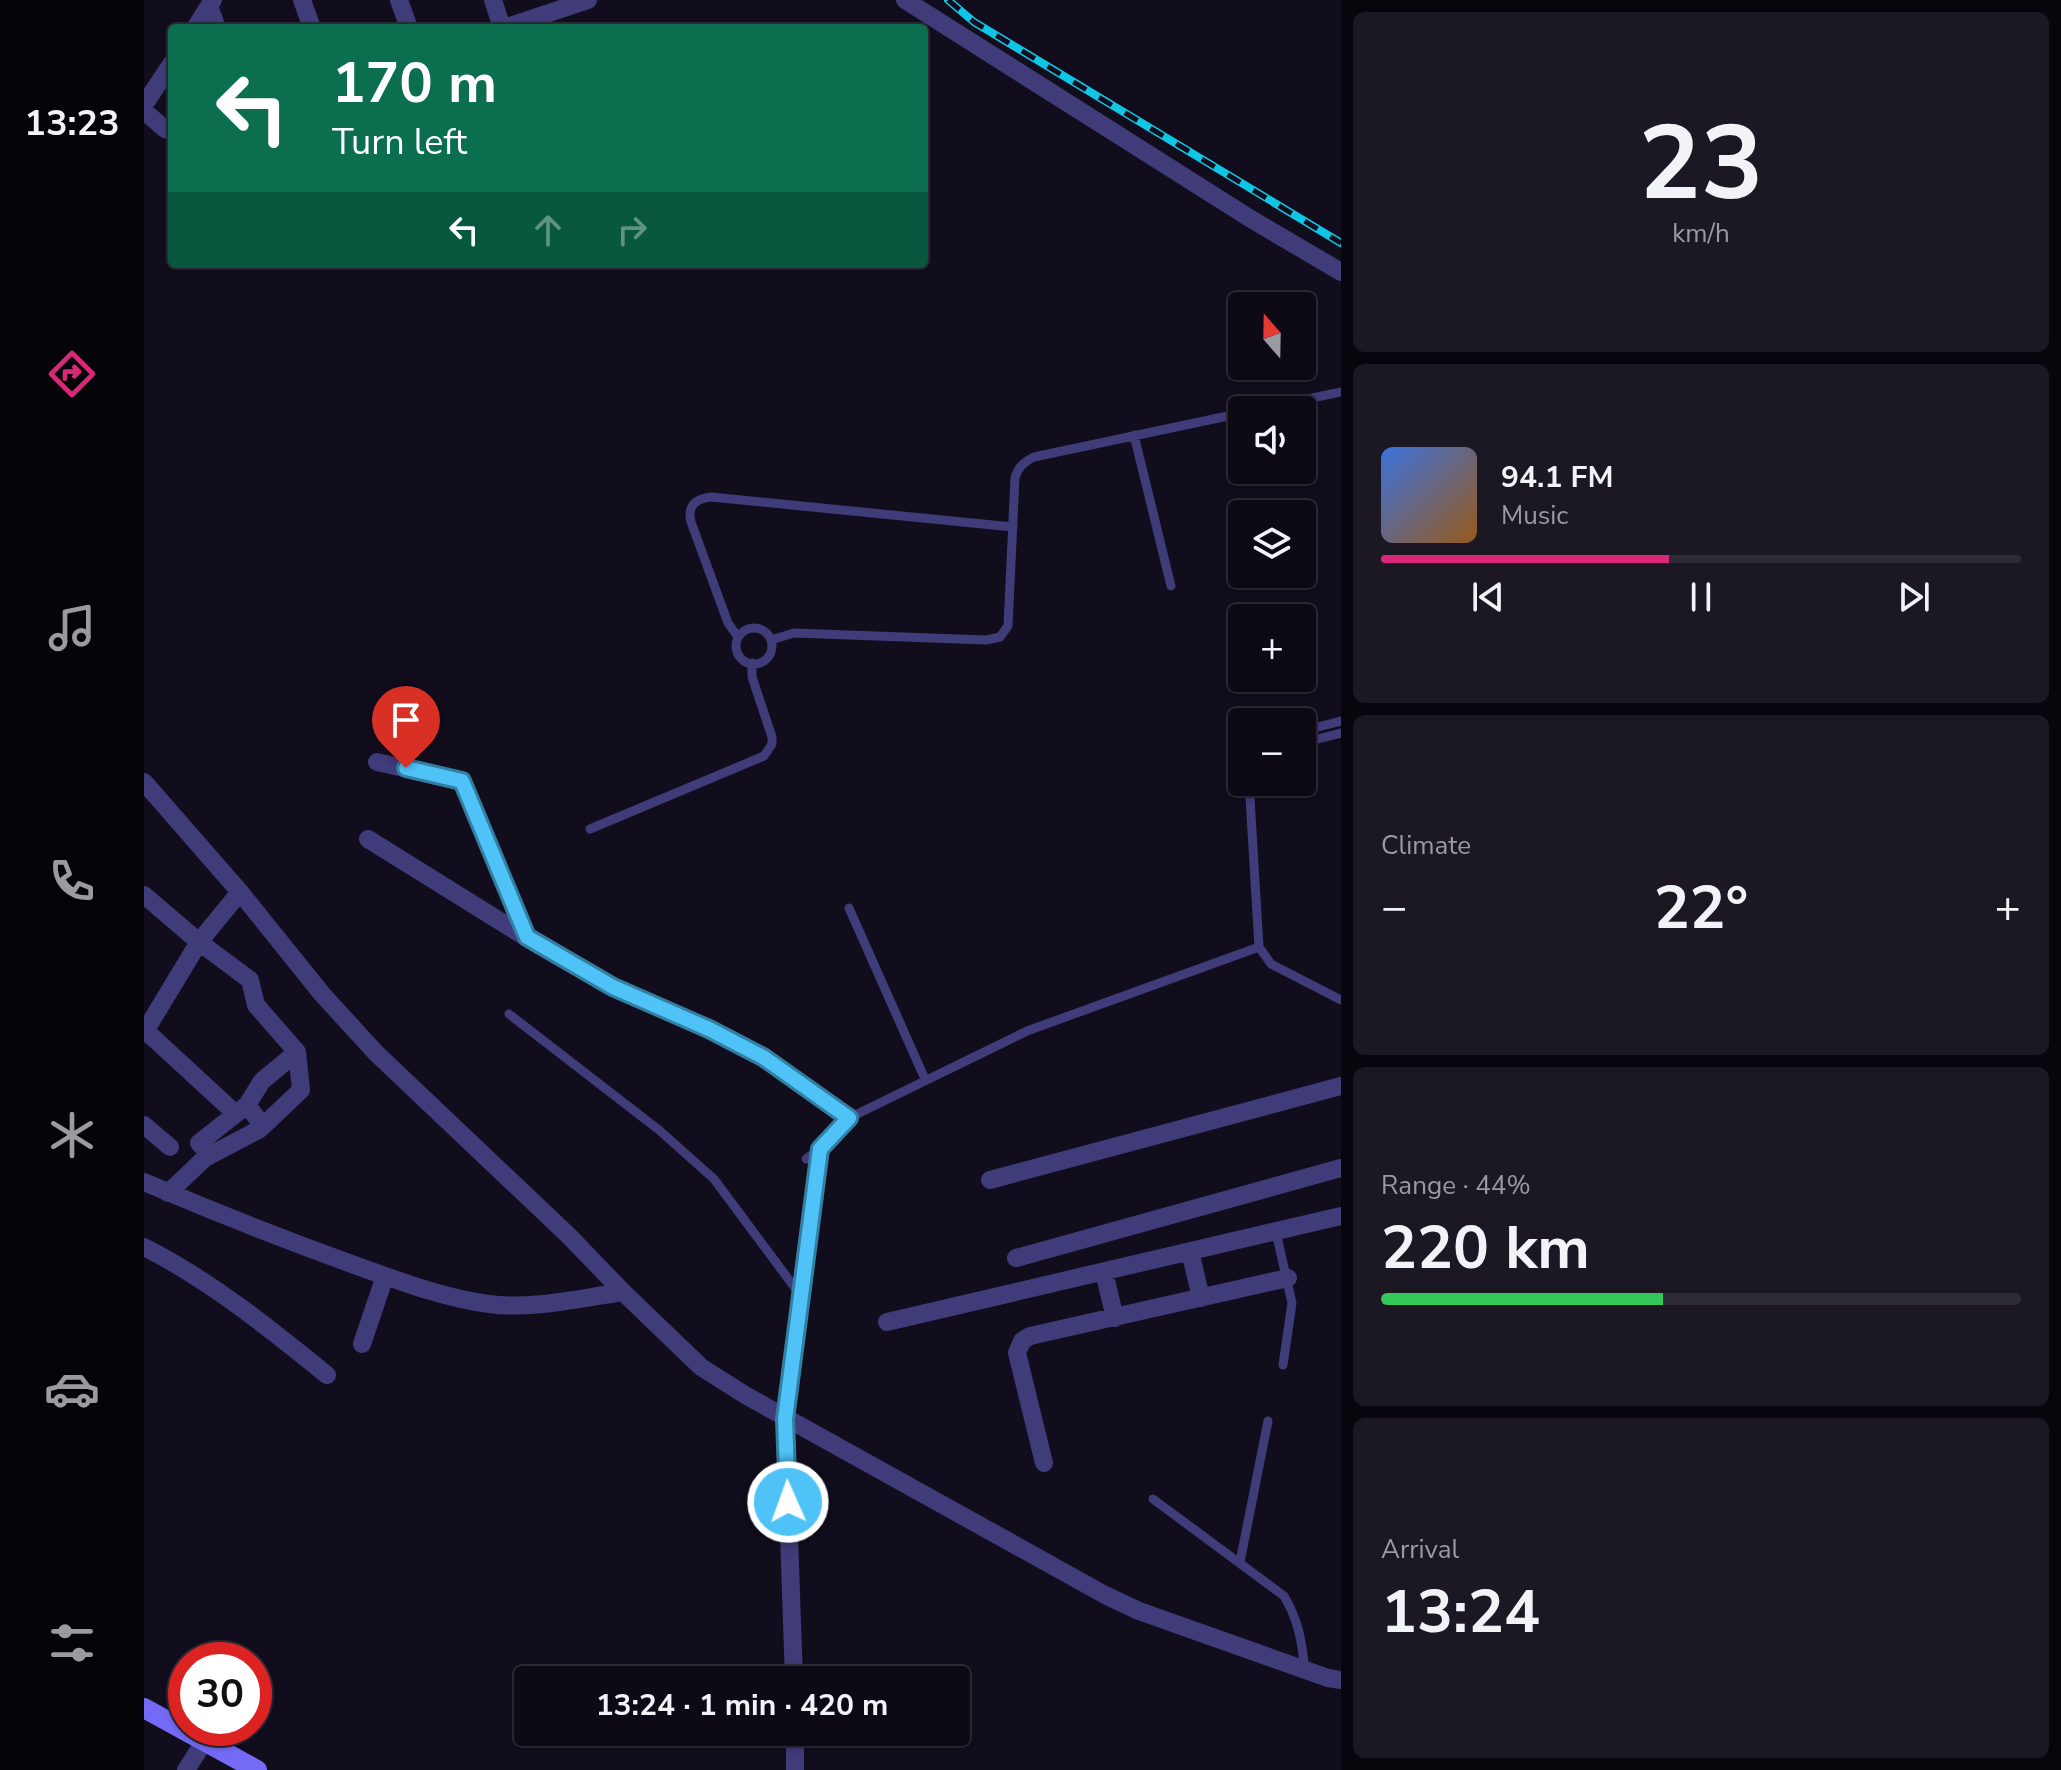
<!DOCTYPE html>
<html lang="en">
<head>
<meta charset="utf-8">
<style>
	:root { --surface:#0d0a16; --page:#1b1823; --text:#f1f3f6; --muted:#9a9aa1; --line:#2d2b35; --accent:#db2777 }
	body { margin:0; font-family:"Nunito Sans",sans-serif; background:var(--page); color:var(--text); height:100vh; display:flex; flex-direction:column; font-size:30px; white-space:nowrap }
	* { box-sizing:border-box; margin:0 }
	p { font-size:26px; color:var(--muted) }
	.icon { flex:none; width:44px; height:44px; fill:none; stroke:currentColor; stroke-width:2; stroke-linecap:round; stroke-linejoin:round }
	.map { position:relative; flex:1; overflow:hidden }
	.side { display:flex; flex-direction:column; gap:12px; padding:12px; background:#07060c; width:720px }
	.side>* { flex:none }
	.banner { position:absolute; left:24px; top:24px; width:760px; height:244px; border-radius:8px; box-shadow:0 2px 6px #0004,0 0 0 2px var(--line); background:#0b6e4f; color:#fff; overflow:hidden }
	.needle { width:52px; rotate:340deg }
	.controls { position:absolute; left:1084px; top:292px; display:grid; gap:16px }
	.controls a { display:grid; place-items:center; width:88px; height:88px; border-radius:8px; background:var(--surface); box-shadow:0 2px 6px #0004,0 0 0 2px var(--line); font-size:40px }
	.speed { position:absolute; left:24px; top:1642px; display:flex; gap:16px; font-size:40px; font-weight:700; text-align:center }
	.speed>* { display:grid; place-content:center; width:104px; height:104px; border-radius:50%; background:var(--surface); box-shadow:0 2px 6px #0004,0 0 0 2px var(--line); line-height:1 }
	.speed .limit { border:12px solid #d22; background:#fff; color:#111 }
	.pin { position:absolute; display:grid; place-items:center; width:68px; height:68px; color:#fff; margin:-82px -34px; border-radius:50% 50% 50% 0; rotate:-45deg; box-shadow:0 0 8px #0007 }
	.pin .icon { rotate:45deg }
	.me { position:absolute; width:88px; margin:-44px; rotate:358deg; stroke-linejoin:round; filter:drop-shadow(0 0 6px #0008) }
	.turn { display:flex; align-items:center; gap:28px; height:168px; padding:0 32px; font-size:36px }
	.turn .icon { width:104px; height:104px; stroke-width:2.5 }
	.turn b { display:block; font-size:56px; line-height:68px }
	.lanes { display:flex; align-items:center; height:76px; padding:0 32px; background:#0003; justify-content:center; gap:40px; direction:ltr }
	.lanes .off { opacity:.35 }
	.big { font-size:60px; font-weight:700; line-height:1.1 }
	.side .card { flex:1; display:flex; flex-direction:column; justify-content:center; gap:12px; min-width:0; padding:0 28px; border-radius:12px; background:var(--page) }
	.side .dial { align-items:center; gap:0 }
	.dial b { font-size:104px; line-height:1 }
	.song { display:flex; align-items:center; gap:24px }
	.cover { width:96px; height:96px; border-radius:12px; background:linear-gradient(135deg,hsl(220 70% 55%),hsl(30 70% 35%)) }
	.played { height:8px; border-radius:4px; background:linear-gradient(90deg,var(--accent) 45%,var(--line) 45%) }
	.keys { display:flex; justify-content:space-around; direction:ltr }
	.heat { display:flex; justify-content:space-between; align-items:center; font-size:44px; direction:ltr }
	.charge { height:12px; border-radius:6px; background:linear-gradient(90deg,#34c759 44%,var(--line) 0) }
	.trip { position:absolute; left:370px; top:1666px; width:456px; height:80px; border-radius:8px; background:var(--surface); box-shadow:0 2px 6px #0004,0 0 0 2px var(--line); font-weight:700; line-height:80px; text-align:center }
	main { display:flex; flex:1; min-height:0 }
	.tab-bar { display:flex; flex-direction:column; width:144px; justify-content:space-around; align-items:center; background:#050409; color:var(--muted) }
	.tab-bar .icon { width:56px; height:56px }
	.tab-bar .current { color:var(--accent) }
	.tab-bar b { font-size:36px; color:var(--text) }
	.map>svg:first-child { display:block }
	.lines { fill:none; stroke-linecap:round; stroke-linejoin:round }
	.lane { stroke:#403b79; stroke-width:9 }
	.street { stroke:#403b79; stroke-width:18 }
	.secondary { stroke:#746af5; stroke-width:20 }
	.rail-casing { stroke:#0fc6e5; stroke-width:8 }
	.rail { stroke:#110d1d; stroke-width:5; stroke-dasharray:15; stroke-linecap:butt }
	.route-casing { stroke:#337fa1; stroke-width:20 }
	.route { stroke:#4fc3f7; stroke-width:14 }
</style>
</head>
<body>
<main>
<nav class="tab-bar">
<b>13:23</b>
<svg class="icon current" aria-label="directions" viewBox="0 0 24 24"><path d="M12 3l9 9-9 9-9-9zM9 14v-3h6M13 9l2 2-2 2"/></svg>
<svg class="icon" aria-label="music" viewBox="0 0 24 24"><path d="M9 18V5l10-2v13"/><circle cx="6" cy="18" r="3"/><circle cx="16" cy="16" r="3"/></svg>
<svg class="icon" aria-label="phone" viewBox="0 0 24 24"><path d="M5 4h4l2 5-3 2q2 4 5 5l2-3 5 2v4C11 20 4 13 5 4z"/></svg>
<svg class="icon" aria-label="climate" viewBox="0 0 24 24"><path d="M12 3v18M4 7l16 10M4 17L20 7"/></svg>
<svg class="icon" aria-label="car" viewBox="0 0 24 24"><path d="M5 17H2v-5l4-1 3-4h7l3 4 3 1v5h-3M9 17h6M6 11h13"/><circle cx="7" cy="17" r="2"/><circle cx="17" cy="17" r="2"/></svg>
<svg class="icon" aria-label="filters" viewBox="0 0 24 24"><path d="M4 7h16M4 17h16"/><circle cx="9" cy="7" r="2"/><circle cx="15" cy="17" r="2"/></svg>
</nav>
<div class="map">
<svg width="1197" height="1770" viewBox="0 0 1197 1770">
	<rect width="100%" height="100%" fill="#110d1d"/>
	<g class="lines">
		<path class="lane" d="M1111,410l86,-18
			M990,435l37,151
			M592 646a18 18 0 1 1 36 0a18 18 0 1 1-36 0Z
			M594,637l-10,-14 -37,-101c-4,-16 4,-23 20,-25l302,30
			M627,640l23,-7 192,7 14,-3 8,-11 7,-148c3,-11 9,-16 19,-21l208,-44
			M1158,731l39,-10
			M1158,743l39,-10
			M1105,782l10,165 12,17 70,36
			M446,829l174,-73 8,-12v-7l-20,-60v-14
			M705,908l76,171
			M365,1014l150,116 55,49 87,117
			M662,1159l14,-10 29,-31 178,-87 232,-84
			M1132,1232l16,71 -9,62
			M1009,1499l131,97c15,25 18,47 21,75
			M1096,1562l28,-141"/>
		<path class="street" d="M158,0l10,28
			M255,0l10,28
			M349,0l9,28
			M761,0l346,219 90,53
			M65,6l8,22
			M51,28l18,-28
			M360,28l84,-28
			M0,105l28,-42
			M0,111l21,18 7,2
			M233,762l85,19 65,156
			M0,782l96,110 -41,50 51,38 6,25 41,47 4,38 -41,39 -55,29 -37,35
			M224,839l172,107 73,41 96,42 54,28 86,61
			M96,892l82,102 54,59 193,183 54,56
			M0,895l55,47 -55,91
			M2,1031l90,83
			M103,1105l15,-24 35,-29
			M0,1125l26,22
			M66,1155l-11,-12 48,-38 16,21
			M846,1180l351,-94
			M0,1182c68,29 136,56 205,81 45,16 93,35 140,41 43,6 91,-6 134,-12l78,75 44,28 360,200 34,16 189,67 13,2
			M0,1247c67,34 125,81 183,128
			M1046,1251l11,47
			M872,1258l325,-90
			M960,1272l11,46
			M743,1322l454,-106
			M218,1344l23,-68
			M900,1463l-27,-110 5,-12 8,-5 258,-58
			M650,1680l-9,-261 35,-270
			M651,1732v38
			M42,1770l18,-28"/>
		<path class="secondary" d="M0,1708l113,62"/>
		<defs>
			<path id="rail" d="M804,0l26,22 367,221"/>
		</defs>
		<use href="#rail" class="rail-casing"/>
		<use href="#rail" class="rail"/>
	</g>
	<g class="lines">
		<defs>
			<path id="route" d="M262,768l56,13 65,156 86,50 96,42 54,28 86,61 -29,31 -35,270 3,83"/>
		</defs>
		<use href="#route" class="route-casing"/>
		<use href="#route" class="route"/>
	</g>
</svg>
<div class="controls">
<a><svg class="needle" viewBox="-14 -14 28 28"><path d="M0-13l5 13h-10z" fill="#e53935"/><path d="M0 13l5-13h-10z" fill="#9a9aa1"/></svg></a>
<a><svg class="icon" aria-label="sound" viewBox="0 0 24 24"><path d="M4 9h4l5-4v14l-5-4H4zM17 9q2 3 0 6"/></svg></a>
<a><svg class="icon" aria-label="layers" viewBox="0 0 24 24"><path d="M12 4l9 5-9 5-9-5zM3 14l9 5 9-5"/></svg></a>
<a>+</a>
<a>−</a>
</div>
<div class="speed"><div class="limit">30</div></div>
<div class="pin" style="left:262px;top:768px;background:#d93025"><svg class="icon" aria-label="arrive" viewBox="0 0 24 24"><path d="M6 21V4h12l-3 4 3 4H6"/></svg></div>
<svg class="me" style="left:644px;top:1502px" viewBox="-20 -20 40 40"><circle r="17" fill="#4fc3f7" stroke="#fff" stroke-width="3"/><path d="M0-11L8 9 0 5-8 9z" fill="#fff"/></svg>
<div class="trip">13:24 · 1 min · 420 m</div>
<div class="banner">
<div class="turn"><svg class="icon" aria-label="left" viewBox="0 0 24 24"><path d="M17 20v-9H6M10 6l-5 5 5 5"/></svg><div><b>170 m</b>Turn left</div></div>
<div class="lanes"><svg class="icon" aria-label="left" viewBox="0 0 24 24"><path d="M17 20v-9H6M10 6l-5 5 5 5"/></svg><svg class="icon off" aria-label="ahead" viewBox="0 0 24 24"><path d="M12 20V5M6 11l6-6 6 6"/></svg><svg class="icon off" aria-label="right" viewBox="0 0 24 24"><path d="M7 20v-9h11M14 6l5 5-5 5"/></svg></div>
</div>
</div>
<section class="side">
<div class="card dial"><b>23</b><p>km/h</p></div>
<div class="card">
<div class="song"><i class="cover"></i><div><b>94.1 FM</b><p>Music</p></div></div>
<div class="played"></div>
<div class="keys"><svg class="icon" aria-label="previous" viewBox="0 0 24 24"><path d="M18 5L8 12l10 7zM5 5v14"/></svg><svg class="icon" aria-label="pause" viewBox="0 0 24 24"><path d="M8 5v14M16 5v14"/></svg><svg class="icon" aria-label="next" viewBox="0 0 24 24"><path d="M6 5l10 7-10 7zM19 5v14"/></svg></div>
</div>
<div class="card"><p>Climate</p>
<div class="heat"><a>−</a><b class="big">22°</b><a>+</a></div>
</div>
<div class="card"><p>Range · 44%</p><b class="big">220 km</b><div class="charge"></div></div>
<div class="card"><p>Arrival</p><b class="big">13:24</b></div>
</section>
</main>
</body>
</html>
